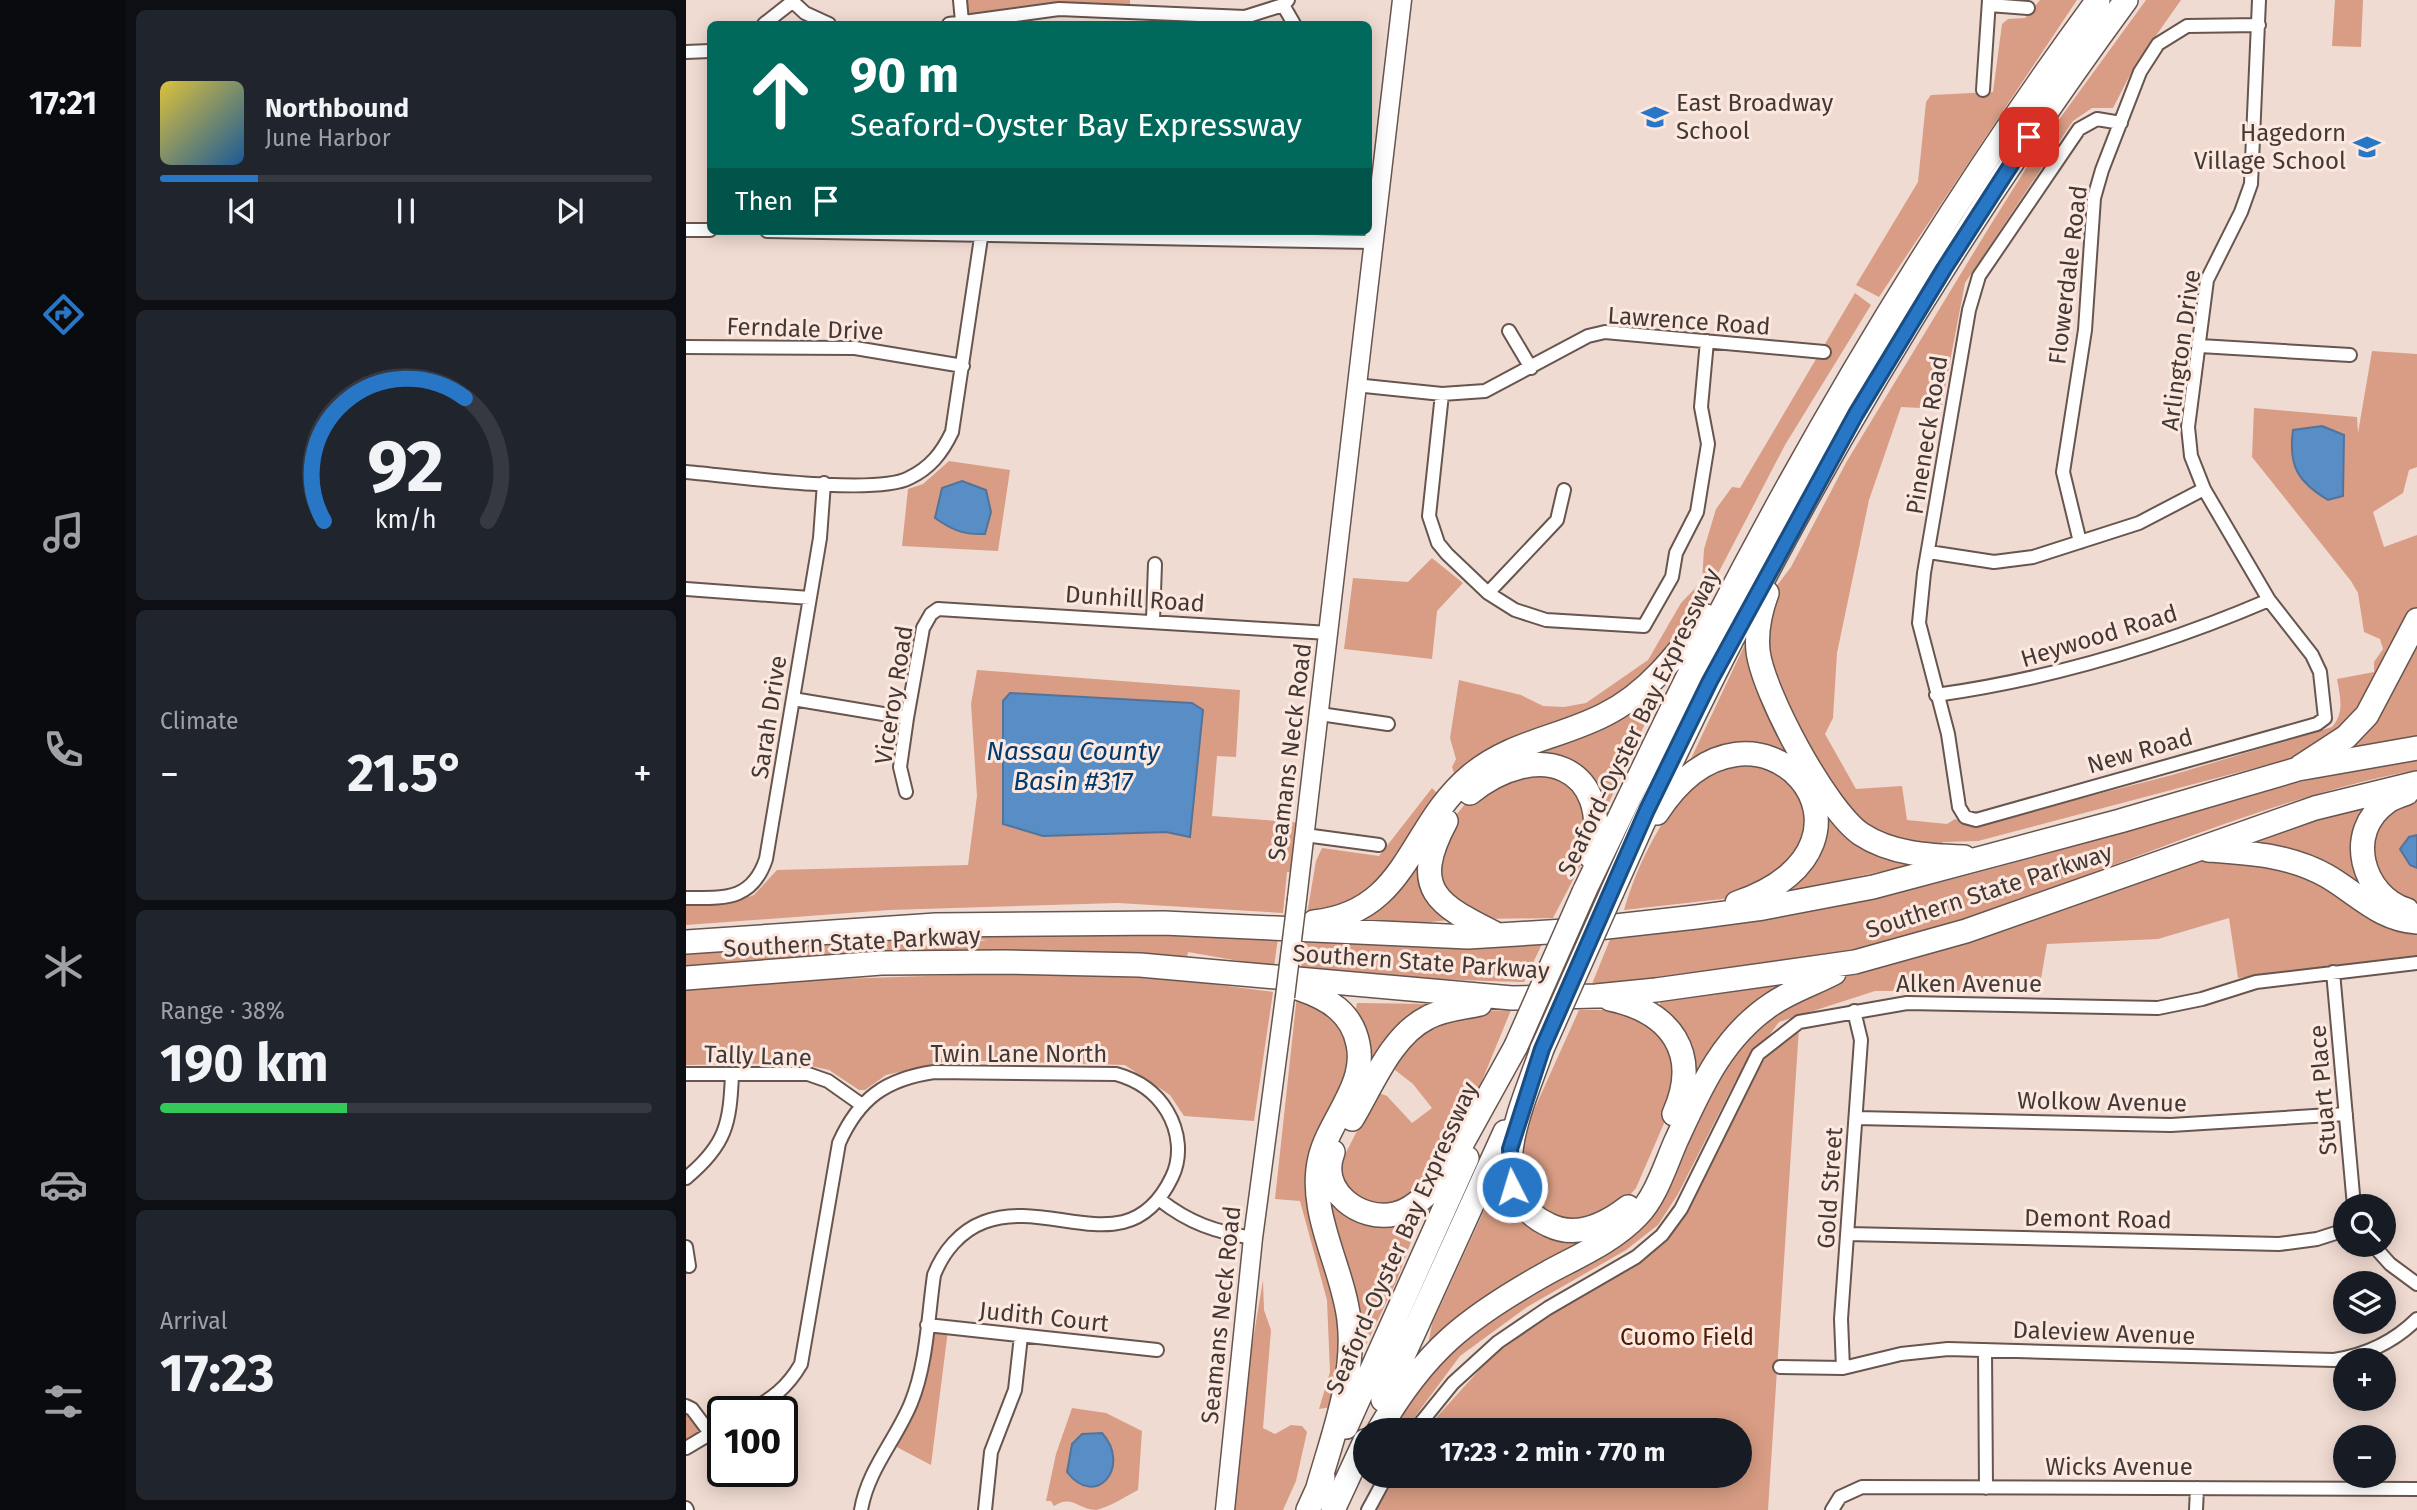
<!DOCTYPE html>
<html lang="en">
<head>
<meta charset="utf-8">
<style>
	:root { --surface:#171b24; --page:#20242c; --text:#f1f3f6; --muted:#9ea1a6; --line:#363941; --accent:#2877c7 }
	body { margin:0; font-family:"Fira Sans",sans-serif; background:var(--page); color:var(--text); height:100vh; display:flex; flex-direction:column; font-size:26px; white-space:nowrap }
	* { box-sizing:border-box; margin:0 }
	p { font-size:23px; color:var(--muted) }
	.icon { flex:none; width:38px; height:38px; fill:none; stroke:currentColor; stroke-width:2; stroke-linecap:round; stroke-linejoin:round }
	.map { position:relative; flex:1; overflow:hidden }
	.drawer { display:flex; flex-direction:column; gap:10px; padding:10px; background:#0d0f14; width:560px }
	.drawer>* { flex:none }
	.guide { position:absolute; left:21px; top:21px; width:665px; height:214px; border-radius:10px; box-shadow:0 4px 18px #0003; background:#00695c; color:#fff; overflow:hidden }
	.fabs { position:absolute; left:1647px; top:1194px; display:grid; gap:14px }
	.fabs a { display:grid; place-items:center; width:63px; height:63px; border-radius:50%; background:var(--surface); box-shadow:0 4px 18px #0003; font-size:35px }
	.speed { position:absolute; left:21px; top:1396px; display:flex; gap:14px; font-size:35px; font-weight:700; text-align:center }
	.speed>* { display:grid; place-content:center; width:91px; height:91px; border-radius:50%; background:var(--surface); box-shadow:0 4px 18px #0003; line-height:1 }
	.speed .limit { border:4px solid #111; border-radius:10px; background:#fff; color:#111 }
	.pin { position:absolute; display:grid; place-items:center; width:60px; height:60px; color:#fff; margin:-30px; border-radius:14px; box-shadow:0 4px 10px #0006 }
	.me { position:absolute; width:77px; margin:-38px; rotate:355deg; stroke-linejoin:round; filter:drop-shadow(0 0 5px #0008) }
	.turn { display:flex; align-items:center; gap:24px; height:147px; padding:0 28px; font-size:32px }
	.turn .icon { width:91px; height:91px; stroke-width:2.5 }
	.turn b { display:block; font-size:49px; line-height:60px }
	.then { display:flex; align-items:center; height:66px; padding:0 28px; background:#0003; gap:14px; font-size:26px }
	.big { font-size:52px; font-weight:700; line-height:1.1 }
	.drawer .widget { flex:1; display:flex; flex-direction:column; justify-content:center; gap:10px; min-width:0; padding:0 24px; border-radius:10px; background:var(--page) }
	.drawer .dial { align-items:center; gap:0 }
	.dial svg { height:182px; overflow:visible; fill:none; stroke:var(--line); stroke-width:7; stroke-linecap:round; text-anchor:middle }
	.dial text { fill:var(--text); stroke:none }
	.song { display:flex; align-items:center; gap:21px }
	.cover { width:84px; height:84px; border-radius:10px; background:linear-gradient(135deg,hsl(50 70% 55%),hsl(210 70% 35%)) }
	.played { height:7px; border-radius:4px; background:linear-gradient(90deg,var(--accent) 20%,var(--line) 20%) }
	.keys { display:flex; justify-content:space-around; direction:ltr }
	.heat { display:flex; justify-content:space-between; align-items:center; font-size:38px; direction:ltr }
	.charge { height:10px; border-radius:5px; background:linear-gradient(90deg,#34c759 38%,var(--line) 0) }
	.trip { position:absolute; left:667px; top:1418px; width:399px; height:70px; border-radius:35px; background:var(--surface); box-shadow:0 4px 18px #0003; font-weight:700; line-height:70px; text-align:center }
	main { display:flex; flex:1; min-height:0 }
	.tab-bar { display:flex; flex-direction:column; width:126px; justify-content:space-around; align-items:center; background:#090b0e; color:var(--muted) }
	.tab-bar .icon { width:49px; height:49px }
	.tab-bar .on { color:var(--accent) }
	.tab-bar b { font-size:32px; color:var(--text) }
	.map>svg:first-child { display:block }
	.green { fill:#d89d84; fill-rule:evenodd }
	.water { fill:#598dc6; stroke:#52749b; stroke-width:2 }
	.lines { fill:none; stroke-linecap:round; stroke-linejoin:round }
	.minor-casing { stroke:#67554e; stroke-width:16 }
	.secondary-casing { stroke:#67554e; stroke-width:21 }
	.motorway-casing { stroke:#67554e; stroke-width:26 }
	.minor { stroke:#fff; stroke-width:12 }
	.secondary { stroke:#fff; stroke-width:18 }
	.motorway { stroke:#fff; stroke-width:23 }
	.secondary-bridge-casing { stroke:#67554e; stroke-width:21; stroke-linecap:butt }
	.motorway-bridge-casing { stroke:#67554e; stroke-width:26; stroke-linecap:butt }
	.secondary-bridge { stroke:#fff; stroke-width:18 }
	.motorway-bridge { stroke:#fff; stroke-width:23 }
	.route-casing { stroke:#1a4d81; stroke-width:18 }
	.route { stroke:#2877c7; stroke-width:12 }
	.labels { text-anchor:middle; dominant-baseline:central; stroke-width:6; stroke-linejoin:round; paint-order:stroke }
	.poi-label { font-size:24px; fill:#423936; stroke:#fde8df; text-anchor:start }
	.street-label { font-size:24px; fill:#423936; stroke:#fde8df }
	.park-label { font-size:24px; fill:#4b1a03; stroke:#fde8df }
	.water-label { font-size:26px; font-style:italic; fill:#003b70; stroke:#fde8df }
</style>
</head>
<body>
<main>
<nav class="tab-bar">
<b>17:21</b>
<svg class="icon on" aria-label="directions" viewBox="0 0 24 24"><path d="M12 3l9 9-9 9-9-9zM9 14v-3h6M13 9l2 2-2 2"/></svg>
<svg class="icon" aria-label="music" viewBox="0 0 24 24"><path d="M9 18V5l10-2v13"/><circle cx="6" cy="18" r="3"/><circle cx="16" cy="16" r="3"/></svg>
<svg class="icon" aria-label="phone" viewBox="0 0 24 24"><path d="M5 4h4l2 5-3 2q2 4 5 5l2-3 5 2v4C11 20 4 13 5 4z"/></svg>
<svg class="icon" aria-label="climate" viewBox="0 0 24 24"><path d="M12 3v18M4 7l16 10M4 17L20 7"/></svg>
<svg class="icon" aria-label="car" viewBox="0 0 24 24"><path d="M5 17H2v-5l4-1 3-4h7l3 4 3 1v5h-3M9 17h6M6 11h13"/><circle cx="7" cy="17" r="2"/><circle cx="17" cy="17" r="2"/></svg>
<svg class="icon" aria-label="filters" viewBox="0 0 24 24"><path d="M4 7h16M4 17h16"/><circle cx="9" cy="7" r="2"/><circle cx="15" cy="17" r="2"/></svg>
</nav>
<section class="drawer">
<div class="widget">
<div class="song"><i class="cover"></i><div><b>Northbound</b><p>June Harbor</p></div></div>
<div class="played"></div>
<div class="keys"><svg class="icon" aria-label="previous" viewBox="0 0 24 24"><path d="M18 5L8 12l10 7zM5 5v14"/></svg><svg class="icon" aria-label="pause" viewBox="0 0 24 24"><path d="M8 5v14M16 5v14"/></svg><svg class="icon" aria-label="next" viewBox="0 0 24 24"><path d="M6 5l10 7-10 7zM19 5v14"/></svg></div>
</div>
<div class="widget dial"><svg viewBox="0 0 100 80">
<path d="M14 69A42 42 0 1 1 86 69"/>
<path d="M14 69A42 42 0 0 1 76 15" stroke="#2877c7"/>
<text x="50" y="56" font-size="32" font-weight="700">92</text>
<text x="50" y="72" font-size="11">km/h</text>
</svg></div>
<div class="widget"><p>Climate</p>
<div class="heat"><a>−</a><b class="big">21.5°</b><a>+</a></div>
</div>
<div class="widget"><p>Range · 38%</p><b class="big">190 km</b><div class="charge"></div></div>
<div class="widget"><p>Arrival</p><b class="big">17:23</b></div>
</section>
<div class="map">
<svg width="1731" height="1510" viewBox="0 0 1731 1510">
	<rect width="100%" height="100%" fill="#f0dbd2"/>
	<path class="green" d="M276,0h168v11l-166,9z
		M1354,0h37l-198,297 -23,-12 62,-103 8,-80 5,-7 62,-3 9,-68 6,-5 17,-1z
		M1460,0h35l-47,67 -21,41h-21l-19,13 -108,162 -24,126 -40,-2 -32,93 -32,153 -4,65 -8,16 31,55 46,-3 5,34 40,4 8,-5 19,7 198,-51 160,-48c13,-15 8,-30 5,-48l37,-7v-10l9,-13 -3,-10 -16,-7 -6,-39 -7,-12 -99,-124 2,-49 103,9 1,16 14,-82 45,3v113l-8,3 -6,23 -30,19 11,35 33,-12v76l-56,104 -61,41 -322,85 -35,1 -2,6 -48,-3 -59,-44 -69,-141 4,-64 22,-29 56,-106 141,-232 54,-86z
		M1649,0h28l-2,47 -29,-1z
		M1169,293l16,12 -86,140 -85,163 -45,58 -55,40 -76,26 -52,27 -16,19 -4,-11 4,-8 -6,-21 9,-58 62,15 22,11 21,1 22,-4 62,-43 33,-57 21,-22 2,-32 12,-40 16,-22 8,1z
		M263,461l61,9 -12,81 -96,-5 6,-57 15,-5z
		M746,558l31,25 -26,28 -5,48 -88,-10 9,-71 55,4z
		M1069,623l48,144 -22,-10 -93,8z
		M1731,629v108l-79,16z
		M291,670l263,20 -4,67 -19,-1 -5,60 91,7 -6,49h-10l-4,41 -165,-10 -229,7 -203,15v-20l48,-3 20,-7 23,-25 191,-5 9,-69 -6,-92z
		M980,678l-64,140 -7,-32 -91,-31z
		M1051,758l36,4 29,24 10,33 -6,34 -75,45 -107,12c14,-48 41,-102 79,-136 8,-7 24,-11 34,-16z
		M1731,758v12c-183,34 -351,125 -531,172 -95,24 -196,33 -294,42l19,-47c149,-8 298,-44 442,-85 121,-35 240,-74 364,-94z
		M854,768l45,26 1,61 -33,63 -75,1 -42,-38 9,-53 27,-32z
		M746,788l7,7 -51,82 -40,33 -41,4 9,-53 6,-13 57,8z
		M1731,796v111c-58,-16 -63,-99 0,-111z
		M1691,797l-17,88 -114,-40v-6z
		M1138,805l91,59 -142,31z
		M740,838l23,82 -47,5 -52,-3z
		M1526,859l68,2 137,66v28l-179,23 -9,-60 -71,21 -111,5 -8,46 -164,1 -96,31 -43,58 -58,114 -20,31 -32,25 -99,57 -67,49 -55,74h-13l37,-64 56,-50 146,-83 109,-197 93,-57 163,-46 178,-64z
		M364,930l228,8 -4,29 -86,-15 -1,6c-168,-9 -334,-8 -501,9v-18zM249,938l53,2 -52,6 -46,-2z
		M618,939l238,5 -18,38c-75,-2 -149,-5 -223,-14z
		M360,972l142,9 85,11 -19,129 -70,-5 -14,-21 -45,-30 -174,-5 -65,15 -21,15h-6l-30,-20 -32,-7 -111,2v-77l121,-8z
		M1112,980l-98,99 -10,-1 -29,-67 -1,-9z
		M611,995l31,9 28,48 -37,90 25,192 -12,73 -13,2 11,-37 -3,-72 -27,-99 -25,-2z
		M671,1003l76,1 -62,73 -16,-62z
		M825,1010l-50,122 -48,66 -24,11 -42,-13 -8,-30 35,-68 5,-5 8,3 25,27 20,-15 -19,-24 -18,-14 1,-14 7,-13 52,-31z
		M893,1010h44l48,30 7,51 -42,97 -20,23 -54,12 -23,-11 -25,-42 10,-38z
		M1113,1027l-31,483h-391l19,-35h344v-45h-315l75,-83 149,-94 112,-197z
		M818,1167l7,27 82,47 -132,74 -33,30 4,-21z
		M645,1189l37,30 59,-21 -30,82 -45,94 -28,-173z
		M577,1280l1,30 7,20 -8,98 12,6 16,-9 11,1 5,6 -11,49 -13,29h-50l7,-92z
		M242,1327l20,3 -17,135 -40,-21 20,-35z
		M0,1407l23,25 -23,14z
		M386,1408l34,5 36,18 -4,59c-12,6 -28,17 -42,20 -17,0 -24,-16 -42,-4l-3,-5h-5l10,-47z"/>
	<path class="water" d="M1636,426l22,9 -1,61 -15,4c-30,-18 -40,-34 -35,-70z
		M276,481l24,9 5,22 -6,22c-21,1 -33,-4 -50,-16l7,-30z
		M324,693l182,10 11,7 -13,127 -24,-5 -123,4 -40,-12v-123z
		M1731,835v33l-7,-3 -10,-16 9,-12z
		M416,1433c30,33 -6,77 -35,39l5,-28 10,-10z"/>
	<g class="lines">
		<defs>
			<path id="minor" d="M105,0l14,13 24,11
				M274,0l2,22
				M597,5l11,19
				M1303,5l39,3
				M78,24l28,-22
				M263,24l110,-15 186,8 38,-12 5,-5
				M0,52l24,-1
				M1297,90l6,-90
				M1435,123l-24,-4 -18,10 -100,147 -10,34 -45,263 -5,50 29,111 11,73 6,10 11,3 341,-96 8,-6 -5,-46 -8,-17 -43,-55 -65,-111 -13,-33 -3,-29 19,-147 34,-68 10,-28 8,-184
				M0,230h24
				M81,231l605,11
				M823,331l22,37
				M1514,346l150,9
				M0,347l169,1 108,18
				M669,385l87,9 43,-3 103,-55 17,-4 219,20
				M756,394l-13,122 9,27 9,11 41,39 27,17 31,10 98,6 28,-49 4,-24 21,-41 11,-68 -7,-37 6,-66
				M0,472c46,4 189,24 223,6 21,-10 33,-25 43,-46l30,-201
				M1394,542l-17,-70 22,-142 9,-132 8,-28 38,-98 18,-28 29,-18 72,-1
				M1243,552l65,10 39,-5 106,-34 65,-34
				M0,589l124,9
				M802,593l69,-73 7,-30
				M467,620l2,-56
				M1250,695c114,-16 228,-50 333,-95
				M107,699l114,19
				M634,714l68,10
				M220,792l-6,-25 7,-49 16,-90 8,-14 7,-5 391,24
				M619,835l74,10
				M0,898c38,0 66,3 80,-39l54,-321 4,-55
				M1647,972l21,234
				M0,1074h122l20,7 34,24
				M1171,1118l314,7 175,-11
				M0,1178c40,-33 44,-54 46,-104
				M474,1200c29,23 56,32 93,38
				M1162,1234l431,10 38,-5 28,-9
				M1686,1244l18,20 27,20
				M0,1247l3,19
				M241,1325l230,25
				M1299,1350l1,138
				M1094,1367l63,1 58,-14 47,-5 386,11c32,-5 60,-18 83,-41
				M1157,1368l-2,-49 20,-279 -7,-29
				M0,1406l6,3 18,24
				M62,1412c24,-13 39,-24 53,-48l38,-221c20,-45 47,-64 95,-71l182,2c22,6 39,17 51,37 12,20 15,45 5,66 -43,90 -121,19 -188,45 -24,9 -41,30 -50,53 -6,41 -7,89 -23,128 -15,37 -43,66 -50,107
				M729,1430l38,-47 45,-41 50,-34 88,-51 26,-22 19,-26 77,-155 41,-32 108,-19 251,5 44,-9 54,-17 161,-19
				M0,1448l37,-22
				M0,1508l1,2
				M299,1510l6,-58 24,-62 6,-54
				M682,1510l19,-35
				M1146,1510l8,-13 22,-10 555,2
				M1510,1510l1,-22"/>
			<path id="secondary" d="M611,899l105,-899
				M539,1510l28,-272 32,-241"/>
			<path id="motorway" d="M1081,593c-7,19 -11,38 -9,58 5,42 68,159 103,183 30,20 68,22 103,23
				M1614,767l46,-30 21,-22 50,-95
				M784,793c66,-54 144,-30 122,65
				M1721,793c-7,3 -15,5 -20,9 -43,30 -25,94 20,108
				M971,813c98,-152 256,30 80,90
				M760,821c-37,69 -8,84 50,113
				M1522,850c42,3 82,5 119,26 31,18 53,44 90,46
				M898,892c43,-90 86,-181 132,-271 111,-215 238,-425 382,-621
				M926,892c138,-314 311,-615 514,-892
				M628,922c94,-10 94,-94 156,-146 40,-34 89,-38 134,-61 43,-21 74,-61 102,-99
				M0,942l250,-17 228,-2 304,14 112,-7 116,-13 67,-9 110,-21 247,-66 178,-52 119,-21
				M0,978l195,-15 124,-1 135,3 372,33 84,-2 60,-6 199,-28 111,-31 349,-123 102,-25
				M614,989c29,10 52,24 58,55 9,41 -29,76 -38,114 -13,54 23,109 29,162 7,57 -17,117 -32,171
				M924,999c61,13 91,54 64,115
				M856,1049c-18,55 -65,142 7,176 28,14 57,-1 79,-18
				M666,1119c20,-33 39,-83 75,-101 16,-9 36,-10 53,-14
				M647,1152c-15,39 27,70 62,62 22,-5 40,-28 53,-45l68,-123
				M697,1400l122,-268
				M660,1427l121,-269
				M693,1430c46,-80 89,-113 168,-157 31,-17 65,-31 90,-57 19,-19 28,-50 39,-75 24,-52 46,-104 96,-137 19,-13 41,-20 62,-31
				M622,1510l15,-33
				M647,1510l32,-69"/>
		</defs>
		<use href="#minor" class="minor-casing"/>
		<use href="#secondary" class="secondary-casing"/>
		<use href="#motorway" class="motorway-casing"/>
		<use href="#minor" class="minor"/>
		<use href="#secondary" class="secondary"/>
		<use href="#motorway" class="motorway"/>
		<defs>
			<path id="secondary-bridge" d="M599,997l12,-98"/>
			<path id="motorway-bridge" d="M830,1046l68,-154
				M856,1049l70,-157"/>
		</defs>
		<use href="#secondary-bridge" class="secondary-bridge-casing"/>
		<use href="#motorway-bridge" class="motorway-bridge-casing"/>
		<use href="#secondary-bridge" class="secondary-bridge"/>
		<use href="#motorway-bridge" class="motorway-bridge"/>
	</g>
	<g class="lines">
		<defs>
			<path id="route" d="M826,1187l-2,-38 32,-100 105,-239 63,-129 146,-267 88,-145 85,-132"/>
		</defs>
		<use href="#route" class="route-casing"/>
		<use href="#route" class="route"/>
	</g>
	<defs>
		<symbol id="school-bare" viewBox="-9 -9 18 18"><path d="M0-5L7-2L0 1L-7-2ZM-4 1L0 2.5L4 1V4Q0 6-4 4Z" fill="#2877c7" stroke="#fde8df" stroke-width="2.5" paint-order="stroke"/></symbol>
	</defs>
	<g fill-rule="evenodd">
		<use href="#school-bare" x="950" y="98" width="38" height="38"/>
		<use href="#school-bare" x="1662" y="128" width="38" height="38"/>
	</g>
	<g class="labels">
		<g class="poi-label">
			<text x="990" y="103">East Broadway<tspan x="990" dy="28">School</tspan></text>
			<text x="1660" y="133" text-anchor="end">Hagedorn<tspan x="1660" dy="28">Village School</tspan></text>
		</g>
		<g class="street-label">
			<text transform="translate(1382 275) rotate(-83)">Flowerdale Road</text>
			<text transform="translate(1003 321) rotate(4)">Lawrence Road</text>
			<text transform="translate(119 329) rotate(2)">Ferndale Drive</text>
			<text transform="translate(1495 350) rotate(-82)">Arlington Drive</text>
			<text transform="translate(1241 435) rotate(-81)">Pineneck Road</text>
			<text transform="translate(449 599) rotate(4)">Dunhill Road</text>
			<text transform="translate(1413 636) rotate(-17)">Heywood Road</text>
			<text transform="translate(208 695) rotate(-81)">Viceroy Road</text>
			<text transform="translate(83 717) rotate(-81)">Sarah Drive</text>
			<text transform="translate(953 722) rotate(-64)">Seaford-Oyster Bay Expressway</text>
			<text transform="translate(1454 751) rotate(-16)">New Road</text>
			<text transform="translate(604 752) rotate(-83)">Seamans Neck Road</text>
			<text transform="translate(1303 891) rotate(-18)">Southern State Parkway</text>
			<text transform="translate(166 942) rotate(-3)">Southern State Parkway</text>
			<text transform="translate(735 962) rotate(4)">Southern State Parkway</text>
			<text x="1283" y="984">Alken Avenue</text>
			<text x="333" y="1054">Twin Lane North</text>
			<text transform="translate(72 1056) rotate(2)">Tally Lane</text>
			<text transform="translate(1637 1090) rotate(-95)">Stuart Place</text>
			<text transform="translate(1416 1102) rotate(1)">Wolkow Avenue</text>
			<text transform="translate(1144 1188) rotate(-86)">Gold Street</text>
			<text transform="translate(1412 1219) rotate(1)">Demont Road</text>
			<text transform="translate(716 1238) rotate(-66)">Seaford-Oyster Bay Expressway</text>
			<text transform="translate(535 1315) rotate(-84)">Seamans Neck Road</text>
			<text transform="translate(358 1317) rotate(6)">Judith Court</text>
			<text transform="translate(1418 1333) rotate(2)">Daleview Avenue</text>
			<text x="1433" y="1467">Wicks Avenue</text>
		</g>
		<g class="park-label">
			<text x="1001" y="1337">Cuomo Field</text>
		</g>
		<g class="water-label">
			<text x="387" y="751">Nassau County<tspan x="387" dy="30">Basin #317</tspan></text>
		</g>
	</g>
</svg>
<div class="fabs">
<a><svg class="icon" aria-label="search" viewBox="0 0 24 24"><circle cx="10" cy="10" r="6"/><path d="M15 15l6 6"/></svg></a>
<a><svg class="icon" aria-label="layers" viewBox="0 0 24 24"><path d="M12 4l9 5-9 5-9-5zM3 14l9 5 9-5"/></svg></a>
<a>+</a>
<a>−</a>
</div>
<div class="speed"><div class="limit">100</div></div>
<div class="pin" style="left:1343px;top:137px;background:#d93025"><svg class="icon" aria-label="arrive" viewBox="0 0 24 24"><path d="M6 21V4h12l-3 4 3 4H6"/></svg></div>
<svg class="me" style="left:826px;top:1187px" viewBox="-20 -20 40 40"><circle r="17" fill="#2877c7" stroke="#fff" stroke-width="3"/><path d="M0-11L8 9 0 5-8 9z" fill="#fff"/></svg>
<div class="trip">17:23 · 2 min · 770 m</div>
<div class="guide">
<div class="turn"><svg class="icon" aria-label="ahead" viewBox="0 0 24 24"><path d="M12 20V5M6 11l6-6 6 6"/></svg><div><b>90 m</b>Seaford-Oyster Bay Expressway</div></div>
<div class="then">Then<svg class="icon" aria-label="arrive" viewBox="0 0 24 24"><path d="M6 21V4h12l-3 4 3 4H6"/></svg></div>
</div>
</div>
</main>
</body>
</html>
